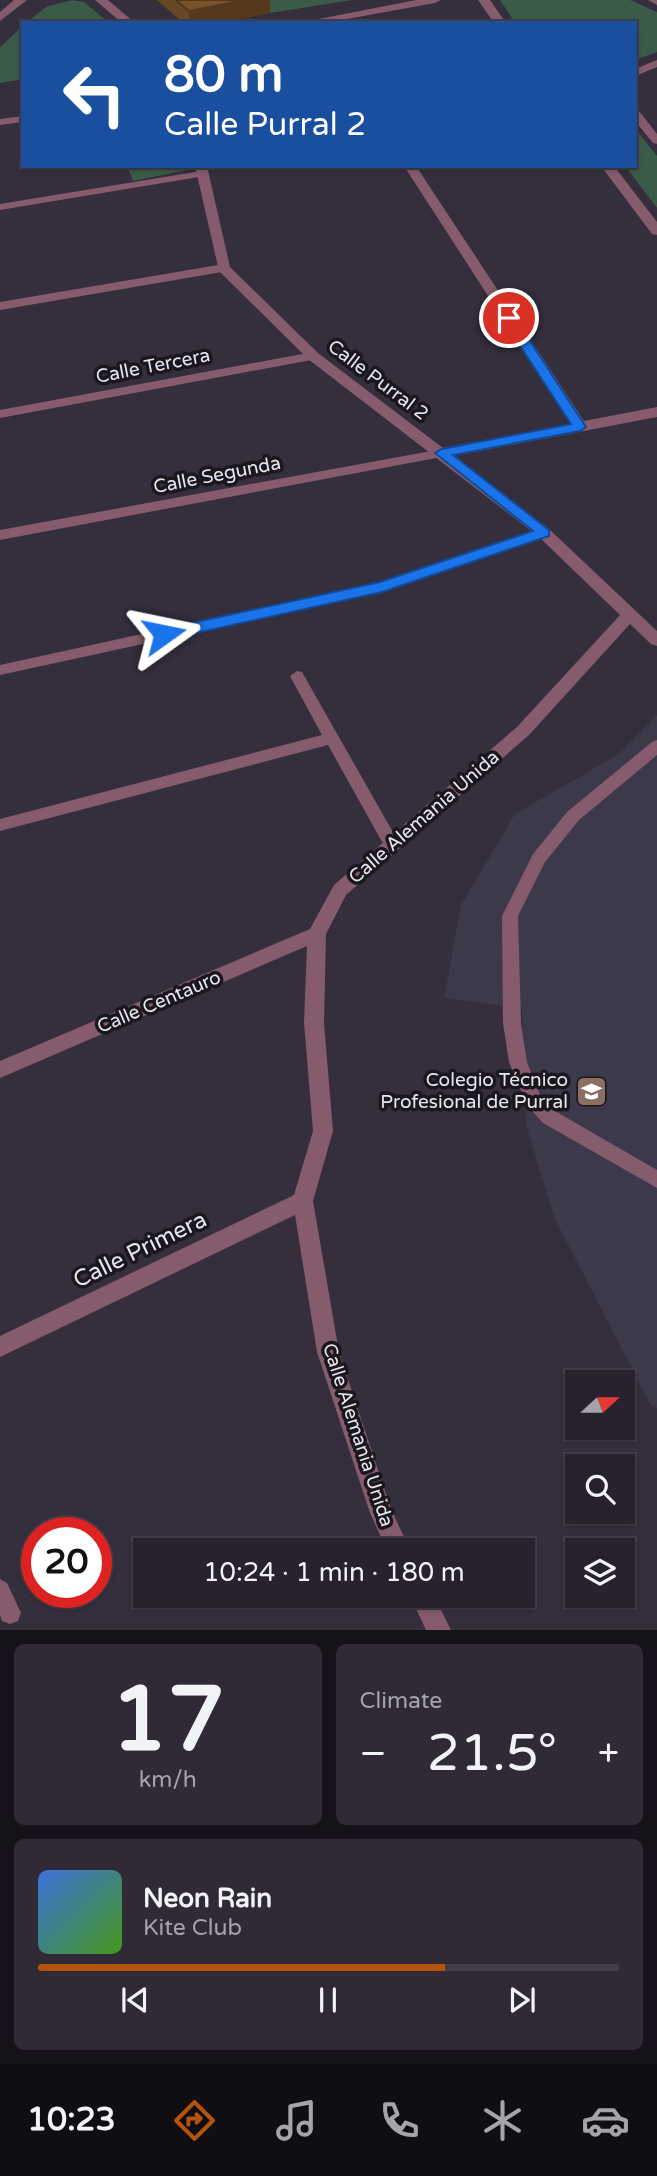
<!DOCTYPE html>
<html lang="en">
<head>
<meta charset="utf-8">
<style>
	:root { --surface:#27222e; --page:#2f2a36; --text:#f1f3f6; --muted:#a4a4aa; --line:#433f4a; --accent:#b45309 }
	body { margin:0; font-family:"Varela Round",sans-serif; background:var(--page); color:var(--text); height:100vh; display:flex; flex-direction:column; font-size:26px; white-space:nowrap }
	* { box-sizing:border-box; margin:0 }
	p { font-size:23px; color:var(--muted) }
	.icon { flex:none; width:38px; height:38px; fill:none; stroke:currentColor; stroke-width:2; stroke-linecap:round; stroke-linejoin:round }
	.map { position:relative; height:1630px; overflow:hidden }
	.details { display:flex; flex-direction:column; gap:14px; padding:14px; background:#151319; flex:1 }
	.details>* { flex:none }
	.top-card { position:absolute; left:21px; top:21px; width:616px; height:147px; border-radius:0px; box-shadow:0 2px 5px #0004,0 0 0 2px var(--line); background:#1a4fa0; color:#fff; overflow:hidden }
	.needle { width:46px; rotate:69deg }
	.buttons { position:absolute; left:565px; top:1370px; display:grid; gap:14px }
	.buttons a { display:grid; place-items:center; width:70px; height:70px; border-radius:0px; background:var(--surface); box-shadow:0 2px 5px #0004,0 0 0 2px var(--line); font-size:35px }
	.speed { position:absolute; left:21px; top:1517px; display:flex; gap:14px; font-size:35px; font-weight:700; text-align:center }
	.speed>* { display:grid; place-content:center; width:91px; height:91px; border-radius:50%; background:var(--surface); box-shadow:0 2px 5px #0004,0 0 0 2px var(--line); line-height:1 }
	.speed .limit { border:10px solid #d22; background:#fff; color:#111 }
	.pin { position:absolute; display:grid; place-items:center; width:60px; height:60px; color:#fff; margin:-30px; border:4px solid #fff; border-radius:50%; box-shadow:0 2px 7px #0007 }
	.me { position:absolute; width:77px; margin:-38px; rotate:78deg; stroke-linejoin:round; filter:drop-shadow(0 0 5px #0008) }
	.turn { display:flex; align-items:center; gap:24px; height:147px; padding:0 28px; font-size:32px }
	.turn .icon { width:91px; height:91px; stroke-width:2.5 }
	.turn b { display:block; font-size:49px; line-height:60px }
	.big { font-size:52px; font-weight:600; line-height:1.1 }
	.details .widget { flex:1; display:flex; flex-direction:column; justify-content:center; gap:10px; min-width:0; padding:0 24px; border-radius:10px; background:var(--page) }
	.details .dial { align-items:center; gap:0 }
	.dial b { font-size:91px; line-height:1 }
	.song { display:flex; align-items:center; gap:21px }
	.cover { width:84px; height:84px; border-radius:10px; background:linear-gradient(135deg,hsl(220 70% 55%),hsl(100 70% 35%)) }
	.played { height:7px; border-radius:4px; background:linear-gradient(90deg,var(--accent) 70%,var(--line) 70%) }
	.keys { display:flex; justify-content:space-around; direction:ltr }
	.heat { display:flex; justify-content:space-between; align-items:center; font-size:38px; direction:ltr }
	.details .tiles { flex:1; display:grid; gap:14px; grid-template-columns:1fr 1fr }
	.widget:last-child { grid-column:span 2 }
	.trip { position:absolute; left:133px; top:1538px; width:402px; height:70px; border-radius:0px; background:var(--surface); box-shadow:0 2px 5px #0004,0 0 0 2px var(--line); font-weight:600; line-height:70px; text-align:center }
	.menu { display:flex; height:112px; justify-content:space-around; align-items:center; background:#100e12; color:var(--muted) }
	.menu .icon { width:49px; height:49px }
	.menu .selected { color:var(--accent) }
	.menu b { font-size:32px; color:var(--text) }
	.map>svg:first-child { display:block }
	.education { fill:#3c3a4a }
	.green { fill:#3a5b48 }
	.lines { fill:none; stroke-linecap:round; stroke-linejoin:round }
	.lane { fill:#855b6d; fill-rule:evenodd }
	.street { fill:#855b6d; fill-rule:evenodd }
	.wall { fill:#674724 }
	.shaded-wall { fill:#54391d }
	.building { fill:#78522a; stroke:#54391d; stroke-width:2 }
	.route { fill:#1a73e8; stroke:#114b97; stroke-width:2 }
	.labels { text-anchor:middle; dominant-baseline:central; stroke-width:7; stroke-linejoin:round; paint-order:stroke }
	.street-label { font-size:19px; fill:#e8e5ee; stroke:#1a181e }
	.poi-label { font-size:19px; fill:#e8e5ee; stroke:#1a181e; text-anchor:end }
	.near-street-label { font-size:23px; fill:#e8e5ee; stroke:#1a181e }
</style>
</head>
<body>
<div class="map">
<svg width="657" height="1630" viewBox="0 0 657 1630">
	<rect width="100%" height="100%" fill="#342e3d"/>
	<path class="education" d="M657,715v693l-6,-2 -97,-189 -28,-92 -4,-117 -78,-10 17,-93 54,-91 104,-60z"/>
	<path class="green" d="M72,0l12,2 25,21h-83l20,-16z
		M262,0h90l-82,13z
		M500,0h130l27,12v40l-22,8v-37h-120z
		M23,26v53l-23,4v-36z
		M635,128l22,28v52l-32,-42h10z
		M127,166h69v2l-63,13z"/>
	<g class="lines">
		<path class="lane" d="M657,60v7l-22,9v-7z
			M635,110l4,1 18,23v10l-4,-1 -18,-22z
			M23,116v6l-23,3v-6z
			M201,171l4,1v4l-205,34v-6z
			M224,264l6,4 -2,3 -228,39v-8z
			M313,352l4,1v6l-317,59v-8z
			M442,449l5,1v6l-447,84v-10z
			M544,528l7,5 -2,3 -167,56 -382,83v-10l380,-83z
			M297,671l5,1 96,169 2,4 -2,4h-12l-58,-104 -328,86v-12l322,-84 -32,-59z
			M657,740v15l-78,65 -34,42 -27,54 3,107 6,39 13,33 15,16 102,59v18l-114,-65 -16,-18 -18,-43 -6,-39 -1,-107 31,-62 34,-42 85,-70z
			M0,1579l7,4 14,30 -3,8 -8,3 -8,-3 -2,-6z"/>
		<path class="street" d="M14,0h13l-27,21v-9z
			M95,0h13l27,23h-13z
			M416,0h25l-6,3 -110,20h-27z
			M478,0h12l16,23h-12z
			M648,0h9v5z
			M195,166h12l23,101 88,86 125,95 128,-24 -167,-258h12l168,255 73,-14v10l-204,39 96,73 108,102v15l-6,-2 -21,-20 -101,111 -183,160 -20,39 -2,89 9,108 -20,70 26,151 52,157 19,41h-23l-17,-37 -53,-161 -22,-137 -295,142v-21l294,-141 19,-64 -9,-108 3,-77 -307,132v-17l310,-132 24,-44 183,-158 103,-112 -81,-78 -231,-178 -89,-88z
			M601,166h13l43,56v13l-5,-1z
			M410,1596h24l17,34h-25z"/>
	</g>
	<path class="wall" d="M157,0h113v13l-52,10h-35z"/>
	<path class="shaded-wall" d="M246,0h24v13l-52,10h-29v-12z"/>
	<path class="building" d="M176,0h70l-57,11z"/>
	<path class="route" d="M509,314l4,1 73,112 -6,4 -127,24 96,75v6l-167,56 -218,48 -6,-2 -2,-4 2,-3 6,-2 216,-47 153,-51 -98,-78 7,-4 129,-25 -69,-106z"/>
	<defs>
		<symbol id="school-square" viewBox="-11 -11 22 22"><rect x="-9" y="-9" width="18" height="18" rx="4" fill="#8d6e63" stroke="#1a181e"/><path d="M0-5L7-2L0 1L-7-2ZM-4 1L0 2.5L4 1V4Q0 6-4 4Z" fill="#fff"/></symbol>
	</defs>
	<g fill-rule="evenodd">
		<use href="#school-square" x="574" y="1074" width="35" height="35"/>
	</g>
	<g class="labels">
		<g class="street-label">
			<text transform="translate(153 366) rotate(-11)">Calle Tercera</text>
			<text transform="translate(378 380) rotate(37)">Calle Purral 2</text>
			<text transform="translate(217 475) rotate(-11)">Calle Segunda</text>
			<text transform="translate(424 817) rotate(-41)">Calle Alemania Unida</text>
			<text transform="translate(159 1002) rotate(-23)">Calle Centauro</text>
			<text transform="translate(358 1435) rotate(72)">Calle Alemania Unida</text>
		</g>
		<g class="poi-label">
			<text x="568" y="1080">Colegio Técnico<tspan x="568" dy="22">Profesional de Purral</tspan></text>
		</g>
		<g class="near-street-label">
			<text transform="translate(140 1250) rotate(-26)">Calle Primera</text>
		</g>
	</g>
</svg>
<div class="buttons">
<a><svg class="needle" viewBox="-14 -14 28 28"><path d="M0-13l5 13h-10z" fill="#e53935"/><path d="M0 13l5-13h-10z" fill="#a4a4aa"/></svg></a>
<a><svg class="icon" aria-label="search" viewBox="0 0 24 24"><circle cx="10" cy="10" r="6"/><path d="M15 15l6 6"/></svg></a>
<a><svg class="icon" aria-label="layers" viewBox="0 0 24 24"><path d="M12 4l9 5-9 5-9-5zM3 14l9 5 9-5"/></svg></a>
</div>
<div class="speed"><div class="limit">20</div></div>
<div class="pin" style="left:509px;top:318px;background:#d93025"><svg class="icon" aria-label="arrive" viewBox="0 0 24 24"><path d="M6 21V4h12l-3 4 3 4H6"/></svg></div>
<svg class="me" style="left:164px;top:634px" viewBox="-20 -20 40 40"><path d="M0-17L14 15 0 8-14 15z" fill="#1a73e8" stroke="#fff" stroke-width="4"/></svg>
<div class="trip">10:24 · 1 min · 180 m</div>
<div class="top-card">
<div class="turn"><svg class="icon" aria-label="left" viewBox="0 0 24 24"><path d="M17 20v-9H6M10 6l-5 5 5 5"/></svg><div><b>80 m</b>Calle Purral 2</div></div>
</div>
</div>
<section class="details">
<div class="tiles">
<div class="widget dial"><b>17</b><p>km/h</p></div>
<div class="widget"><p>Climate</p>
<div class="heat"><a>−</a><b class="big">21.5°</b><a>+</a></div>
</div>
<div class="widget">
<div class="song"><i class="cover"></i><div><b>Neon Rain</b><p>Kite Club</p></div></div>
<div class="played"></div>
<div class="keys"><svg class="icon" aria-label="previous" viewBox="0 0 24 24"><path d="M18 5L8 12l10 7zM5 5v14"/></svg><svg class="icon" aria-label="pause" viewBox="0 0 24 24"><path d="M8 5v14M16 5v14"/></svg><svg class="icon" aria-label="next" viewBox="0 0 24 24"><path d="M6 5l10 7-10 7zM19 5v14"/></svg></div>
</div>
</div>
</section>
<nav class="menu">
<b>10:23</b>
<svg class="icon selected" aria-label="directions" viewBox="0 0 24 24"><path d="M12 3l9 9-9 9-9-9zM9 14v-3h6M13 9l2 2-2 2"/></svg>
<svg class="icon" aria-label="music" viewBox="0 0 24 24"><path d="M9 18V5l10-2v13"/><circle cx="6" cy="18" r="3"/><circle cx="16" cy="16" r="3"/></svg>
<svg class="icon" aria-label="phone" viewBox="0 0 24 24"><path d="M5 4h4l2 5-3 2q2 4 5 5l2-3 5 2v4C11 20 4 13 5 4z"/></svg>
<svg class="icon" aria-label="climate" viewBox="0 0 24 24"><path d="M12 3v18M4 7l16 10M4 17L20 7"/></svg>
<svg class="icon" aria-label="car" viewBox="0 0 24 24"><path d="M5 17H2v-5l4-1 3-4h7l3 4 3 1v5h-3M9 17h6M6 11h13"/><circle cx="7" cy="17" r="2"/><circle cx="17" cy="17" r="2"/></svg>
</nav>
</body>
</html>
